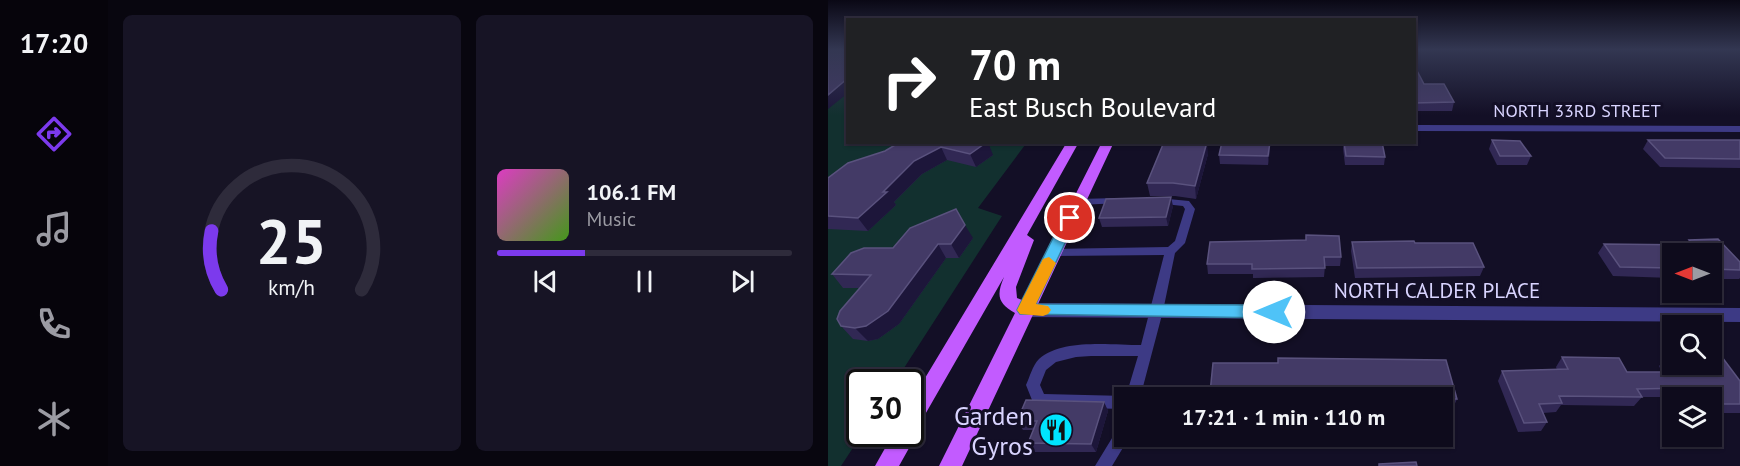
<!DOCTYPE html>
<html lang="en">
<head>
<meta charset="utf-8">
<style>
	:root { --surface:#0e0b1c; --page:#171425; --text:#f1f3f6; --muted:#9b9ba3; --line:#2e2b3b; --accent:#7c3aed }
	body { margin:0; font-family:"PT Sans",sans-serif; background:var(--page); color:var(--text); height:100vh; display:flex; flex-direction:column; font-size:22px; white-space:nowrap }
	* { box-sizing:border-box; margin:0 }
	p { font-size:20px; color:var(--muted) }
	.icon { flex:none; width:33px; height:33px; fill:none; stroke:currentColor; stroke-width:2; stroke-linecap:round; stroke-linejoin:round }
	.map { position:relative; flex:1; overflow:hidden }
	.panel { display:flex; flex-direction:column; gap:15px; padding:15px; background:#08060f; width:720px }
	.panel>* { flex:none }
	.top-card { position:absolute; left:18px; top:18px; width:570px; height:126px; border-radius:0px; box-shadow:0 2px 4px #0004,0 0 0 2px var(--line); background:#202124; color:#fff; overflow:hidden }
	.needle { width:39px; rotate:270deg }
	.controls { position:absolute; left:834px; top:243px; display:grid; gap:12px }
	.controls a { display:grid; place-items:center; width:60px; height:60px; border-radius:0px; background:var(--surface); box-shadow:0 2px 4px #0004,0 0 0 2px var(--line); font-size:30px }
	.speed { position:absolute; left:18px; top:369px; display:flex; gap:12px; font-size:30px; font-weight:700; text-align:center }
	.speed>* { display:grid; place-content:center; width:78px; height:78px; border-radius:50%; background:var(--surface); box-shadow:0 2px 4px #0004,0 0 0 2px var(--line); line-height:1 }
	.speed .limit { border:3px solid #111; border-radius:9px; background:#fff; color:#111 }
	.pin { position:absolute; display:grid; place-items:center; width:51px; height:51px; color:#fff; margin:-26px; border:3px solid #fff; border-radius:50%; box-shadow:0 2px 6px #0007 }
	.me { position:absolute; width:66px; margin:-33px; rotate:270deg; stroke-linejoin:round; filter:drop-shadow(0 0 4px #0008) }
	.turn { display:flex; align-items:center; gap:21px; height:126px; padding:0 24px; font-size:27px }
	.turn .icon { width:78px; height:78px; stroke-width:2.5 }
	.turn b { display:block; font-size:42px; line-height:51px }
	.panel .widget { flex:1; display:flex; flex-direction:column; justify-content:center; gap:9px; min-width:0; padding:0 21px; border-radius:9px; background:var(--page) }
	.panel .dial { align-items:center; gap:0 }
	.dial svg { height:156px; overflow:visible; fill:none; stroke:var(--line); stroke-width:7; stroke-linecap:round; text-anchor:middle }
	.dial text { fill:var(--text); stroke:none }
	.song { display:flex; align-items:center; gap:18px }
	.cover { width:72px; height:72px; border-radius:9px; background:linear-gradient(135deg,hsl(310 70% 55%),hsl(100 70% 35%)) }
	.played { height:6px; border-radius:3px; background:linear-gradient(90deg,var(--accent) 30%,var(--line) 30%) }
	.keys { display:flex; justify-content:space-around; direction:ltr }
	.panel .tiles { flex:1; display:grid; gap:15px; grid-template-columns:repeat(2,1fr) }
	.trip { position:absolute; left:286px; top:387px; width:339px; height:60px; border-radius:0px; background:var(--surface); box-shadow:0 2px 4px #0004,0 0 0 2px var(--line); font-weight:700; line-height:60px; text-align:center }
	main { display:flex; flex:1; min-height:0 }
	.tab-bar { display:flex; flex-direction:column; width:108px; justify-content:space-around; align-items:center; background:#06040b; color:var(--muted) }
	.tab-bar .icon { width:42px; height:42px }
	.tab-bar .selected { color:var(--accent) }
	.tab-bar b { font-size:27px; color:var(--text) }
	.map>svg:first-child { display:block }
	.green { fill:#12302f }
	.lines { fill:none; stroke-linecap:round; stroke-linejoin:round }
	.lane { fill:#3d3a85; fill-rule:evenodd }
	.street { fill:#3d3a85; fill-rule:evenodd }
	.primary { fill:#c25bff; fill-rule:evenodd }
	.wall { fill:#312854 }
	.shaded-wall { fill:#1d163a }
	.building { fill:#433a66; stroke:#5a527e; stroke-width:1.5 }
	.route { fill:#4fc3f7; stroke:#337fa1; stroke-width:1.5 }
	.slow { fill:#f59e0b }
	.labels { text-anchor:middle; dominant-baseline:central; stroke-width:6; stroke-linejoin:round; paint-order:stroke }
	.far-street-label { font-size:18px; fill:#d9d4ff; stroke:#130f26 }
	.street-label { font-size:21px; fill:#d9d4ff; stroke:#130f26 }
	.near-poi-label { font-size:26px; fill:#d9d4ff; stroke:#130f26; text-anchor:end }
</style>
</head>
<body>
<main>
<nav class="tab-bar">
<b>17:20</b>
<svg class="icon selected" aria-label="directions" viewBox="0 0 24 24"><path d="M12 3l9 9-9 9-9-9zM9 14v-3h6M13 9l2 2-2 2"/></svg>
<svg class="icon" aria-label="music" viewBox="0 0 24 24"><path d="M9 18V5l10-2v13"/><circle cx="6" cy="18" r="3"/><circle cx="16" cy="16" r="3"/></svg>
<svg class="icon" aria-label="phone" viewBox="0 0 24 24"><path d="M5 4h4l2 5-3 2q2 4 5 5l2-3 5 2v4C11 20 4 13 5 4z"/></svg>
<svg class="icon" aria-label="climate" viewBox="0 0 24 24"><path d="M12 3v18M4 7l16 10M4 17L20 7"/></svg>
</nav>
<section class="panel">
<div class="tiles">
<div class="widget dial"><svg viewBox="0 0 100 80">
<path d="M14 69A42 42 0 1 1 86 69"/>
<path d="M14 69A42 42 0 0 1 9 39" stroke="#7c3aed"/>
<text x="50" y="56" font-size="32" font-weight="700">25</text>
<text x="50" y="72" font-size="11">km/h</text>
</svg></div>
<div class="widget">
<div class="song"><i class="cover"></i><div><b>106.1 FM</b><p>Music</p></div></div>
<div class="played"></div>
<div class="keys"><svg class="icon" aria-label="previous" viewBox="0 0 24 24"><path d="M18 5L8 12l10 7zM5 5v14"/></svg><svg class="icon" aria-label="pause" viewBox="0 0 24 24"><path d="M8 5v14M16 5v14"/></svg><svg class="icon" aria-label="next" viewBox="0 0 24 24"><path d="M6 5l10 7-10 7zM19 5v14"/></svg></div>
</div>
</div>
</section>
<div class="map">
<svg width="912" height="466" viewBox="0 0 912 466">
	<rect width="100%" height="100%" fill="#130f26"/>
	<path class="green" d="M0,49h19l1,93h175l2,3 -47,63 24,8 -107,166h-35v52h2l-21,32h-13z"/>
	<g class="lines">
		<path class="lane" d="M290,198l3,1 2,2 -2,2 -43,2 -5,-3 5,-3z
			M330,198l31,3 6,8 -10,34 -10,10 -12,58 -23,87h-15v11l-86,-2 -5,-2 -8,-20c4,-8 6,-19 13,-26 23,-21 73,-14 102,-14l23,-90 -110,1 -4,-1 -1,-3 1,-3 118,-2 7,-6 10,-32 -2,-3 -28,-3 -2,-2 2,-2zM263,356h47l-12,40 -82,-2 -4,-9 6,-15 10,-8 20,-5z
			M297,423v13h5l-18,30h-17l25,-41z"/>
		<path class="street" d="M586,125l326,1v6l-326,-1z
			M197,303l715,5v14l-715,-5 -6,-2 -3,-5 3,-5z"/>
		<path class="primary" d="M239,142h12l-52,93 7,5 -18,47 1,11 5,2 80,-158h12l-152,324h-23l76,-153c-17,-10 -19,-17 -11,-36l-89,155 -2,9 -14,25h-24l18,-32h17v-31z"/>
	</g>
	<path class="wall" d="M586,65l10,19 30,18 -2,9h-38z
		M664,140l39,16 -4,9h-30l-8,-16z
		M820,140h92v28l-80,-1 -17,-18z
		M72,142l93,13 -17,12 -29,-7 -25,14 -28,28 2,3 -28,26 -40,-2v-51l57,-27z
		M516,142h38l3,15 -1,8h-39l-2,-17z
		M442,150l-2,15 -48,-1 -1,-9z
		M380,154l-12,45 -21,-3h-25l-3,-13z
		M345,206l-5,20 -66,1 -3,-9z
		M145,238l-14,20h-13l-47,66 -21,15 -10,2 -15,-2 -12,-13 19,-38h-17l-11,-14 61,-26z
		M861,240l51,22v16l-1,1h-27v-25h-40v24l-59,-2 -15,-23 6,-9 81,1z
		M382,242l131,15 -1,9h-15l-1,11 -71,1v-4h-45l-1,-10z
		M524,242l63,1 69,24 -4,9 -125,2 -4,-27z
		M734,357l65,15h35l-3,-6 8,-9 73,24v32h-28v-15h-33l-1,-1h-36l-8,9 -73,-1 -5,7 -13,1 4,9 -6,9 -23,1 -20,-51 4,-10 55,-1 -1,-3z
		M385,363l244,36 -5,11h-9v-12h-232l-1,-5z
		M276,402l4,9 -12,41h-61l-7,-9 6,-13h-11l-6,-9z"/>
	<path class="shaded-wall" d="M20,78v15l-20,16v-14z
		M160,142l5,13 -17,12 -6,-13z
		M379,142l1,12 -12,45 -1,-13z
		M442,142v8l-2,15v-9z
		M113,147l6,13 -25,14 -28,28 2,3 -28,26 -10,-13 25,-26 31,-31z
		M343,197l2,9 -5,20 -2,-9z
		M137,225l8,13 -14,20 -8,-14z
		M110,244l8,14 -47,66 -21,15 -10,2 -13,-13z
		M276,402l4,9 -12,41 -5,-8z"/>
	<path class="building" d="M0,49h20v29l-20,17z
		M586,65l10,19h20l10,18 -40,1z
		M664,140l28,1 11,15h-31z
		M820,140h92v19l-75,-1z
		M72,142h87l-17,12 -29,-7 -27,14 -31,31h4l-29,26 -30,-2v-38l20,-15 37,-12z
		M336,142h43l-12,44 -22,-3h-26z
		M394,142h48l-2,14 -49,-1z
		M516,142h38l3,15 -39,-1z
		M343,197l-5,20 -67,1 7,-19z
		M128,209l9,16 -14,19h-13l-50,67 -22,15 -11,2 -14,-2 -4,-7 3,-8 31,-36 -39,-1 19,-21 13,-5h29l17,-20z
		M478,235l33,1 2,21h-17l1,11 -73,1v-5h-45l3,-22 96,-2z
		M890,239l22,23v8l-28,-1v-15h-40v14l-52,-1 -16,-23 89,1 -4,-5z
		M586,241l1,2h58l11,24 -127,1 -5,-26z
		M734,357l57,1 8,14h50l-10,-15h5v7h40v-7h10l18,24v23h-28v-6h-18l-7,-10 -50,1 5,8 -83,-1 3,7 -23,1 8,18 -23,1 -22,-52 66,-2z
		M450,358l168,2 11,39h-14v-1h-165v-5h-68l3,-30h65z
		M198,400l78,2 -13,42 -63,-1 9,-22h-20z
		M588,462l1,4h-38v-2z"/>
	<linearGradient id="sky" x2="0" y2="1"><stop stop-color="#0a0815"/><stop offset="0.43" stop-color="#333752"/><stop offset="1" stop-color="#333752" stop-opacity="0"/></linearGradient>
	<rect width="912" height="115" fill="url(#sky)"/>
	<path class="route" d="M242,214l7,4 -41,86 238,1 6,2 2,5 -2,4 -6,2 -254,-4 -3,-4 46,-92z"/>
	<path class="slow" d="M221,257l7,6 -20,41 12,2 3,4 -3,4 -5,2 -23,-2 -3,-4 26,-51z"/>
	<defs>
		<symbol id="restaurant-disc" viewBox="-11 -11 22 22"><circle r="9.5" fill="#00e5ff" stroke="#130f26"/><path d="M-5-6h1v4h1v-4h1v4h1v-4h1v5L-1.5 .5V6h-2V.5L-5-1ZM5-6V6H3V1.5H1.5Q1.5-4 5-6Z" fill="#111"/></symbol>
	</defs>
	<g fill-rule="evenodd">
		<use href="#restaurant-disc" x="209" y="411" width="38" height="38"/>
	</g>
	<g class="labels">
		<g class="far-street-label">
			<text x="749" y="110">NORTH 33RD STREET</text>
		</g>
		<g class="street-label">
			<text x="609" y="290">NORTH CALDER PLACE</text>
		</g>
		<g class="near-poi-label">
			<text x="205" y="415">Garden<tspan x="205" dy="30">Gyros</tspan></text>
		</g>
	</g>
</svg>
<div class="controls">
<a><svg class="needle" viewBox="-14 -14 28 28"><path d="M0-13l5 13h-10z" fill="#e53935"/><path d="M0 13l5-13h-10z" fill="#9b9ba3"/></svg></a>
<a><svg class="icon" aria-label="search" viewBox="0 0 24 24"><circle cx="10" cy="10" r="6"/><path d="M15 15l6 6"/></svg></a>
<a><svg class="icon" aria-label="layers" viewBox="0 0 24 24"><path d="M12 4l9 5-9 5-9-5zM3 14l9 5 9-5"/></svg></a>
</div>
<div class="speed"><div class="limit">30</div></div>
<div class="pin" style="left:242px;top:218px;background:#d93025"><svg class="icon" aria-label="arrive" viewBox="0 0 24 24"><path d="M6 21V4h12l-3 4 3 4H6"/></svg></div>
<svg class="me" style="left:446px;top:312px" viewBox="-20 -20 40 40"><circle r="19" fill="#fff"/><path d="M0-13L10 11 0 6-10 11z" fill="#4fc3f7"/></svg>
<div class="trip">17:21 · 1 min · 110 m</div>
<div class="top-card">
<div class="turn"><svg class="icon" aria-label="right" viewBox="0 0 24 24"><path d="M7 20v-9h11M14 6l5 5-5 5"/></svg><div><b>70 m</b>East Busch Boulevard</div></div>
</div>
</div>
</main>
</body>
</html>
